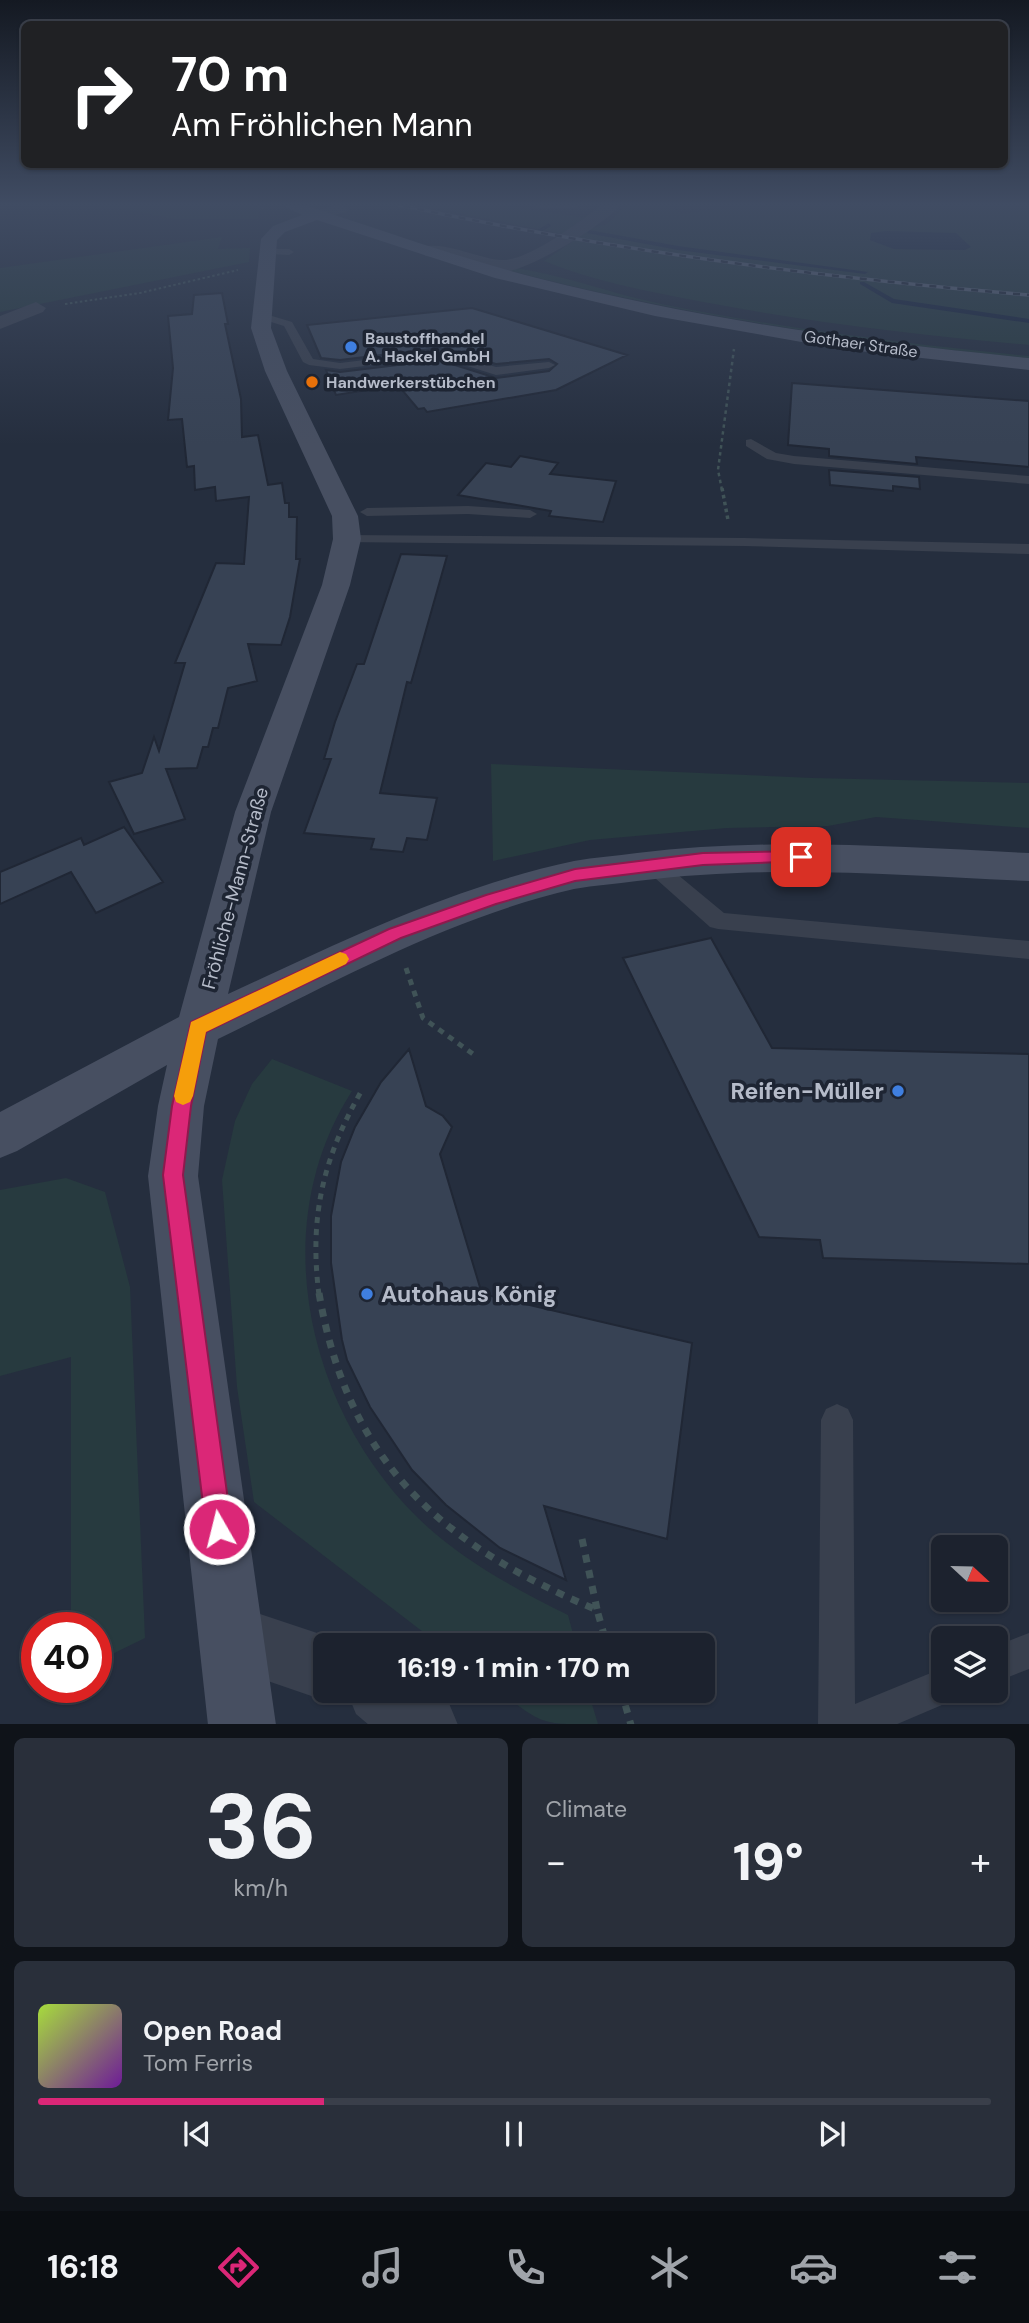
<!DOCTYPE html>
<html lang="en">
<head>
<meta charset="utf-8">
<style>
	:root { --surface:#1c222e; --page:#292f3a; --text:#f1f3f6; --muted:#a0a4aa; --line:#3a3f4a; --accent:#db2777 }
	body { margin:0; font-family:"DM Sans",sans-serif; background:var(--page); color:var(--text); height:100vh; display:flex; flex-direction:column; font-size:26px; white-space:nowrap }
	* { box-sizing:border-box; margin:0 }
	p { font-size:23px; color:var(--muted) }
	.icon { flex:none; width:38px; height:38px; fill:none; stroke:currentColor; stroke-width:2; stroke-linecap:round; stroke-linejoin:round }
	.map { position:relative; height:1724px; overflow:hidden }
	.sheet { display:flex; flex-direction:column; gap:14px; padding:14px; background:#0f1319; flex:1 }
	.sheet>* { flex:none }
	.guide { position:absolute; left:21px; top:21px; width:987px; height:147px; border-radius:10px; box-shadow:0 2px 5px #0004,0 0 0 2px var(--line); background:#202124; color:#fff; overflow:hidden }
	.needle { width:46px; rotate:112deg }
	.tools { position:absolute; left:931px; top:1535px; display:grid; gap:14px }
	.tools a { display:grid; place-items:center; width:77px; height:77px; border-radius:10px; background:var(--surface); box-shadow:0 2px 5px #0004,0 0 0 2px var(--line); font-size:35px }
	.speed { position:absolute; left:21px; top:1612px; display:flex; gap:14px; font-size:35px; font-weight:700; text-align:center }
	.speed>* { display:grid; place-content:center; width:91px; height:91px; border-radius:50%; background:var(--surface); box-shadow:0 2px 5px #0004,0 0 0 2px var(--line); line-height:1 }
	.speed .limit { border:10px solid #d22; background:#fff; color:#111 }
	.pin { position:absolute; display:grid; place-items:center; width:60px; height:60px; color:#fff; margin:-30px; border-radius:14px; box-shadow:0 4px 10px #0006 }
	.me { position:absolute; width:77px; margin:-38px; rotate:352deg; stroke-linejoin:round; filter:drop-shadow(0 0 5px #0008) }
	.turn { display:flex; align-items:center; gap:24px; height:147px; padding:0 35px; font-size:32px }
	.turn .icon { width:91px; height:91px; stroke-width:2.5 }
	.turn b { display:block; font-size:49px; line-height:60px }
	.big { font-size:52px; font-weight:800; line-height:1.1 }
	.sheet .widget { flex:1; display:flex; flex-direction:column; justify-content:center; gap:10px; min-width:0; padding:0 24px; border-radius:10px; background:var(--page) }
	.sheet .dial { align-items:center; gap:0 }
	.dial b { font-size:91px; line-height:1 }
	.song { display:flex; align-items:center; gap:21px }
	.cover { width:84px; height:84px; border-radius:10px; background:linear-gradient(135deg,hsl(80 70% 55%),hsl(280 70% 35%)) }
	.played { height:7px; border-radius:4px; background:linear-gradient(90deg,var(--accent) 30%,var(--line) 30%) }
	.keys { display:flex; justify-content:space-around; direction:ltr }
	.heat { display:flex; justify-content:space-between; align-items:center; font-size:38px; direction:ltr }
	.sheet .tiles { flex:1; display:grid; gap:14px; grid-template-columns:1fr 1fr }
	.widget:last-child { grid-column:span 2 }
	.trip { position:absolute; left:313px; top:1633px; width:402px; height:70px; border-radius:10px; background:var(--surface); box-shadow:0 2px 5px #0004,0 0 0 2px var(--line); font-weight:800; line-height:70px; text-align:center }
	.tabs { display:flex; height:112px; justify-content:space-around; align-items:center; background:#0b0e12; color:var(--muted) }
	.tabs .icon { width:49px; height:49px }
	.tabs .active { color:var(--accent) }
	.tabs b { font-size:32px; color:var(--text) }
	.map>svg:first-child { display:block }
	.green { fill:#273a3f; fill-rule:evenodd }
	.water { fill:#18243c }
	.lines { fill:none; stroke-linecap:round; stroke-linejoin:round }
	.stream { fill:#18243c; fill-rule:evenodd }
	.building { fill:#374254; stroke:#202735; stroke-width:2 }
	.path-far4 { stroke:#405357; stroke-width:2; stroke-dasharray:2.5 2.5; stroke-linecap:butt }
	.path-far3 { stroke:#405357; stroke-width:2.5; stroke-dasharray:3.5 3.5; stroke-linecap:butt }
	.path-far2 { stroke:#405357; stroke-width:3.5; stroke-dasharray:3.5 3.5; stroke-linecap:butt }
	.path-far1 { stroke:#405357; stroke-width:5; stroke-dasharray:6 6; stroke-linecap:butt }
	.path { stroke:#405357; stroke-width:7; stroke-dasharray:8 8; stroke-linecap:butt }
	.lane { fill:#39404e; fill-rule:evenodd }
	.street { fill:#39404e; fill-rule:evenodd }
	.secondary { fill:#474f61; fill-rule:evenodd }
	.rail-casing { stroke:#5b6475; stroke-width:3.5 }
	.rail { stroke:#1e2533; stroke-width:2.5; stroke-dasharray:7; stroke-linecap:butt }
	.route { fill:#db2777; stroke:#8e194d; stroke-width:2 }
	.slow { fill:#f59e0b }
	.shop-dot { fill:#3f7fe0; stroke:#1e2533; stroke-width:2.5 }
	.food-dot { fill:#e8710a; stroke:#1e2533; stroke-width:2.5 }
	.labels { text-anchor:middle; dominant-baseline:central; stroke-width:7; stroke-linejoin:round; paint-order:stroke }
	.far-poi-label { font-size:16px; font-weight:bold; fill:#b5bbc9; stroke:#1e2533; text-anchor:start }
	.far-street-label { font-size:16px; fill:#b5bbc9; stroke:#1e2533 }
	.street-label { font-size:19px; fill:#b5bbc9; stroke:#1e2533 }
	.near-poi-label { font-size:23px; font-weight:bold; fill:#b5bbc9; stroke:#1e2533; text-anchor:end }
</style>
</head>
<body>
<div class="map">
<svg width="1029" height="1725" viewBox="0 0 1029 1725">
	<rect width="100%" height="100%" fill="#252e3e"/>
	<path class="green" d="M247,203l12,6 -1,10h-84l-54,-11 -74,-4z
		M409,203h82l94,15 -22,16z
		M666,203l16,11 75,-11h272v142c-111,-10 -222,-23 -331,-44 -52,-10 -106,-20 -154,-40l48,-33 15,-4 21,-20zM871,234l94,16 -71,-1 -23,-9z
		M222,237l-4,12 32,-1 -1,14 -249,50v-44z
		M516,268c51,8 100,27 150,37 120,24 241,39 363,51v2c-178,-17 -354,-44 -526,-89z
		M491,764l322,14 216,5v45l-153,-11 -48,9 -101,2 -137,12 -97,21z
		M272,1059l80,32c-87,135 -45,318 66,427 43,42 96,70 150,97l8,30h-136l-186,-143 -17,-115 -15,-207 13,-59 17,-37z
		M66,1178l39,14 25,95 15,351 -49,24v-34l-25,-1v-270l-71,19v-186z
		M499,1691h89l10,33c-56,1 -56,0 -99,-33z"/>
	<path class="water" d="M886,231l70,2 15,14 -6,3 -71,-1 -24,-9 1,-7z"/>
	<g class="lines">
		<path class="stream" d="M549,223l2,3 -10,6 -5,-1z
			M589,230l89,16 190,26 -3,2 -187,-24 -91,-17z
			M860,282h4l30,17 135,20v4l-137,-20 -32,-19z"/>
	</g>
	<path class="building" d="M222,293l6,31h-3l16,75 1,38 16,-2 10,50 14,-2 3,20h4v14h8l-1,42h4l-10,58 -9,28 -33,-1 9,37 -29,7 -10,40h-5l-5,19h-5l-6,21 -31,1 19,50 -51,15 -25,-52 33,-9 12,-36 5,14 26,-88h-10l41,-100 28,1 5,-67 -33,4 -1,-14 -20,3 -1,-24 -7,1 -5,-48 -14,1 5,-52 -5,-52 24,-2 2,-19z
		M472,308l155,47 -71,35 -129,22 -3,-4 -6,1 -20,-24 -62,10 -10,-25 14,2 99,-12 57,18 53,-7 8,-7 -8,-5 -53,5 -57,-16 -99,12 -19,-2 -14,-33z
		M792,383l237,18v66l-113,-10 1,7 -88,-8v-7l-41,-4z
		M520,456l38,7 -8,11 66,7 -13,41 -54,-6 2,-5 -93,-16 28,-32 25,4z
		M829,470l90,7 1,12 -27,-3v5l-63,-6z
		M401,554l46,2 -36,127 -4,-1 -27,111 57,5 -10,42 -20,-2 -4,14 -32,-3 3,-10 -70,-6 27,-74h-7l11,-37 22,-58h7z
		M124,827l39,55 -67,31 -25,-41 -71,32v-32l81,-34 3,7z
		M711,938l61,110 257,6v210l-206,-6 -3,-18 -61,-3 -136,-279z
		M409,1049l17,57 17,10 9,11 -12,27 42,140 210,49 -25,196 -123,-33 22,74 -66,-32 -54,-43 -34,-35 -42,-63 -23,-47 -5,-20 -11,-77v-47l10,-54 14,-35 26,-45z"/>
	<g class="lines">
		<path class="path-far4" d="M252,203l12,6
			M65,304l75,-11 98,-23"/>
		<path class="path-far3" d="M722,490l-4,-20 16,-121"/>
		<path class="path-far2" d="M722,488l6,32"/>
		<path class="path-far1" d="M406,968l17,50 50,36
			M319,1295c-10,-78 4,-137 43,-205"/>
		<path class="path" d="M319,1293c29,171 123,252 278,317l10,35
			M582,1539l15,70
			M621,1690l10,35"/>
		<path class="lane" d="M265,249h24l5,3 -5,3 -21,-1 -3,-1z
			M262,313l30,9 21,37 27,4 99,-12 57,16 53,-5 6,3 -6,3 -53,7 -57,-18 -99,12 -31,-4 -6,-3 -19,-36 -26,-8 -1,-2z
			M751,439l25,14 18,3 235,20v8l-235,-20 -27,-5 -21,-13v-6z
			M468,506l62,4 7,4 -7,4 -62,-4 -101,2 -7,-4 7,-4z
			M347,535l397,3 285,6v10l-285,-8 -402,-4 -2,-3 2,-3z
			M653,857l7,3 64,53 305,28v18l-311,-30 -8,-2 -64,-57 -4,-5 4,-5z
			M837,1404l11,5 5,11 2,284 88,-36v22h16l-3,9 -61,26h-77l3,-305 5,-11z
			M1029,1633v36l-33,13v-36z"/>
		<path class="street" d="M524,203h63c-9,7 -54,7 -63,0z
			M605,203h18c-21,24 -109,79 -140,71l-3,-4 3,-4 -57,-10 -9,-5c15,-16 65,9 84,9 29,1 80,-40 104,-57z
			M340,204l8,5 -2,3 -29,8 -8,-5 2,-3z
			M36,302l10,6 -3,4 -43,17v-13z
			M233,1605l117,39 -24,1v45h109l13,11 10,24h-89l-13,-11 -9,-22 -21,9 -116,-40 -10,-23 10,-23z"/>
		<path class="secondary" d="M299,203c79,26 157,54 238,75 161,41 326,64 492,80v12l-188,-21 -186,-33 -160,-38 -178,-58 -32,12 -8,8 -6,88 16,43 71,145 3,23 -11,46 -79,227 -43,182c112,-52 224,-107 346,-133 21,-4 42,-5 63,-8 131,-16 261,-6 392,0v28c-131,-6 -261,-17 -392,0 -21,3 -42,4 -63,8 -126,29 -241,94 -356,150l-14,67 -6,70 78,549h-68l-60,-549 10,-70 9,-41 -150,86 -17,7v-46l179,-95 56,-205 87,-227 11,-46 -1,-23 -67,-145 -14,-43 10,-89 12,-13 29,-11 -16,-8 2,-3z"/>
		<defs>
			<path id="rail" d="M390,203c211,46 424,74 639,92"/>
		</defs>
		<use href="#rail" class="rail-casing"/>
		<use href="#rail" class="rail"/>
	</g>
	<linearGradient id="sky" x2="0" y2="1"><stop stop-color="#141922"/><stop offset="0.46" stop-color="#404c63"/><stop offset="1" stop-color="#404c63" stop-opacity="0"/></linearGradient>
	<rect width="1029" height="445" fill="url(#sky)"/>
	<path class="route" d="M801,851l8,6 -2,4 -104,4 -128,16 -79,23 -95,34 -195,94 -15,74 -8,69 49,354 -4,9 -9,4 -9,-4 -4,-9 -43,-354 9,-69 19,-84 198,-93 97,-34 89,-26 128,-16z"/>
	<path class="slow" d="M340,952l6,2 3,5 -3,5 -140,68 -13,64 -3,6 -7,3 -7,-3 -2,-6 17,-74z"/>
	<g class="shop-dot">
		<circle cx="351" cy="347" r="7"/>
		<circle cx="898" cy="1091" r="7"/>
		<circle cx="367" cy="1294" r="7"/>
	</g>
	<circle class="food-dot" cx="312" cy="382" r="7"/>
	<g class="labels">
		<g class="far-poi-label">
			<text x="365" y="338">Baustoffhandel<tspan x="365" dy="18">A. Hackel GmbH</tspan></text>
			<text x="326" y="382">Handwerkerstübchen</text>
		</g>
		<g class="far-street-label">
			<text transform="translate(861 344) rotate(8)">Gothaer Straße</text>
		</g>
		<g class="street-label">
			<text transform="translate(235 888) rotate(-75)">Fröhliche-Mann-Straße</text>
		</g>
		<g class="near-poi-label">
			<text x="884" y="1091">Reifen-Müller</text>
			<text x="381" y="1294" text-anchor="start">Autohaus König</text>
		</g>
	</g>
</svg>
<div class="tools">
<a><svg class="needle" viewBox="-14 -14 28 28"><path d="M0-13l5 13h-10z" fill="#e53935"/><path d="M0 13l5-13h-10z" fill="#a0a4aa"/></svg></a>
<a><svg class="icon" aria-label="layers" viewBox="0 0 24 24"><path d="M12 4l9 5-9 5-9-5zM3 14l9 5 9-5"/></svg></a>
</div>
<div class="speed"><div class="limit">40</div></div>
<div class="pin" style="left:801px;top:857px;background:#d93025"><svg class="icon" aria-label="arrive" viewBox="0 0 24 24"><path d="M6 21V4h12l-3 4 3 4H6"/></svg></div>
<svg class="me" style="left:219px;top:1529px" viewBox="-20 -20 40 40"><circle r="17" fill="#db2777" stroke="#fff" stroke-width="3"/><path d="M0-11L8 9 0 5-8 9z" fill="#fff"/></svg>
<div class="trip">16:19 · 1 min · 170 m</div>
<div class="guide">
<div class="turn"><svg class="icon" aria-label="right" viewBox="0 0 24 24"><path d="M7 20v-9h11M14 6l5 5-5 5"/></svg><div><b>70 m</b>Am Fröhlichen Mann</div></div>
</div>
</div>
<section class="sheet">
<div class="tiles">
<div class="widget dial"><b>36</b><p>km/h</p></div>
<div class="widget"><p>Climate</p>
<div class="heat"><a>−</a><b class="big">19°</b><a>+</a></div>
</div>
<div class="widget">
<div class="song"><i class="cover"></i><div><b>Open Road</b><p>Tom Ferris</p></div></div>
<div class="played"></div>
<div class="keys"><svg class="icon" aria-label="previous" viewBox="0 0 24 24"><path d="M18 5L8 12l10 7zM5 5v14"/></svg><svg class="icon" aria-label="pause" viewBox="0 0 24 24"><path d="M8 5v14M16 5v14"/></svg><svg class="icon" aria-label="next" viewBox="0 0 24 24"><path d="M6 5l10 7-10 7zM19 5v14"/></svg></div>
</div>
</div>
</section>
<nav class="tabs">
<b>16:18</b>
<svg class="icon active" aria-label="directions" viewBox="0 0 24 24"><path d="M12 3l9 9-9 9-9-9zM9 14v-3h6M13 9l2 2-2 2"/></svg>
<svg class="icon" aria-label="music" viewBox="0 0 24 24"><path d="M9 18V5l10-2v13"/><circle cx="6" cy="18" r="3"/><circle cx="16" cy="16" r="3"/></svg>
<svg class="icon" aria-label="phone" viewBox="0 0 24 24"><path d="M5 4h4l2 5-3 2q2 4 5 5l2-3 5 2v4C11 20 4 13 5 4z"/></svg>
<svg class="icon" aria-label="climate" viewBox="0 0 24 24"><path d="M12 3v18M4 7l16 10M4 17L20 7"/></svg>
<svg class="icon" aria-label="car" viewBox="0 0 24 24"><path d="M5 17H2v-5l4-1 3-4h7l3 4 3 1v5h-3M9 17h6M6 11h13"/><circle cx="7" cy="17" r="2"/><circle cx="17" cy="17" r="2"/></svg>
<svg class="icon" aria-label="filters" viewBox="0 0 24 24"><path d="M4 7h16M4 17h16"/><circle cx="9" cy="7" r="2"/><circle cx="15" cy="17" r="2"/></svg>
</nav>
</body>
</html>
